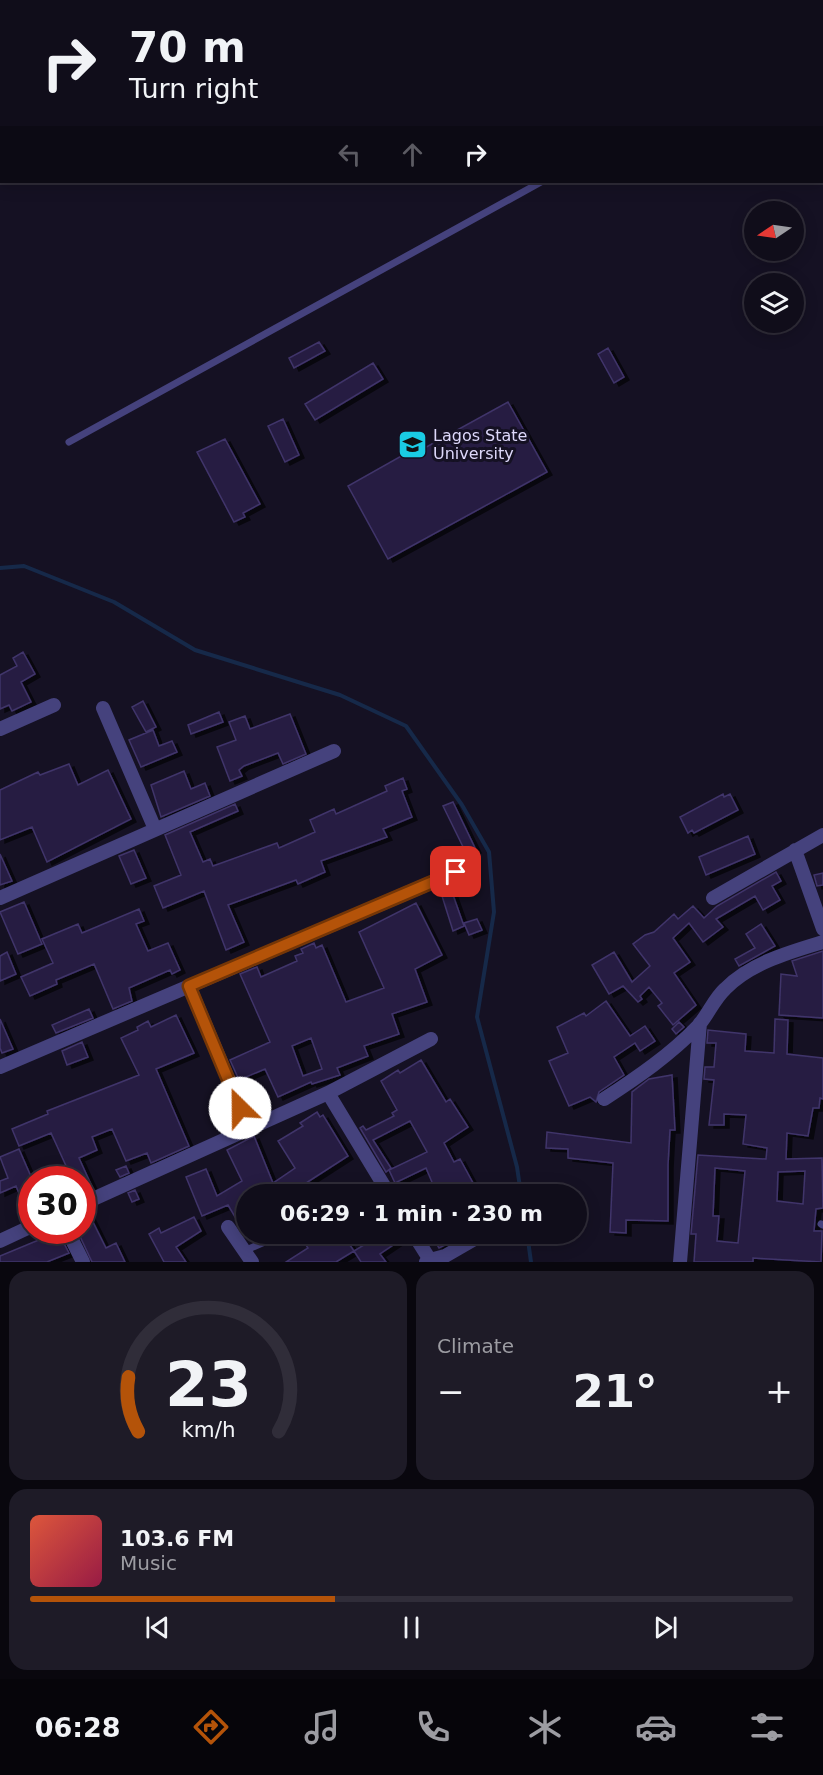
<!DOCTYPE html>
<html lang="en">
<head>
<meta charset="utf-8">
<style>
	:root { --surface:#100d1a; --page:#1e1b27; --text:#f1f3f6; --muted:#9c9ca2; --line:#302d39; --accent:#b45309 }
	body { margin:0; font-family:"DejaVu Sans",sans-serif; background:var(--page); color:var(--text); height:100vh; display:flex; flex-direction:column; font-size:22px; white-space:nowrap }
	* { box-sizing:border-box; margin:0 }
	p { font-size:20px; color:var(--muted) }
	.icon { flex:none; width:33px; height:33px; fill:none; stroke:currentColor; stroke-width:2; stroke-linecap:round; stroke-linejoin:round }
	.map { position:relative; height:1262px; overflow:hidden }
	.details { display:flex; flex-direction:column; gap:9px; padding:9px; background:#09070e; flex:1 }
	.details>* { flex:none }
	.guide { position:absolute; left:0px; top:0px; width:824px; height:183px; box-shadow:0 3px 15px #0003,0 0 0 2px var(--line); background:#100d1a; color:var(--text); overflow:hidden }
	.needle { width:39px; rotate:257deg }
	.tools { position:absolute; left:744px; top:201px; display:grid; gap:12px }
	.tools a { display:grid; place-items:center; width:60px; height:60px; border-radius:50%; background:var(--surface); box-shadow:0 3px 15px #0003,0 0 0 2px var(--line); font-size:30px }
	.speed { position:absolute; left:18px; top:1166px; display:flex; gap:12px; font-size:30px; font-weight:700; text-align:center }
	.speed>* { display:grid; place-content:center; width:78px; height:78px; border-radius:50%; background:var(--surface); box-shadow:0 3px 15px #0003,0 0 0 2px var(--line); line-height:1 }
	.speed .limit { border:9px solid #d22; background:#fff; color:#111 }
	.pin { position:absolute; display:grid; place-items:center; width:51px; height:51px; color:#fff; margin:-26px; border-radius:12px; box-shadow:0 3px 9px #0006 }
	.me { position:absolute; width:66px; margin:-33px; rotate:337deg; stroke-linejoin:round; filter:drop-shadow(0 0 4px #0008) }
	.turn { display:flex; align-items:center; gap:21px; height:126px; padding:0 30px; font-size:27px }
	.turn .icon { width:78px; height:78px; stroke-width:2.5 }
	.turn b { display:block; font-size:42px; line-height:51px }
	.lanes { display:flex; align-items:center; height:57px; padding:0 30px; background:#0003; justify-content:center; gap:30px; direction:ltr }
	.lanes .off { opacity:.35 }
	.big { font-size:45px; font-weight:600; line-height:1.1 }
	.details .widget { flex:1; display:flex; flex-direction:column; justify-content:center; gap:9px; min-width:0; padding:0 21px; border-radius:18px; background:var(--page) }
	.details .dial { align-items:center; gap:0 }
	.dial svg { height:156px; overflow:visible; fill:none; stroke:var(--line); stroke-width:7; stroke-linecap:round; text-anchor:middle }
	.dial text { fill:var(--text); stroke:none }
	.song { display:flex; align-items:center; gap:18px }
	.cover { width:72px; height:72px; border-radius:9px; background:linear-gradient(135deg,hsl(10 70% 55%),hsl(340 70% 35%)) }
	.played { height:6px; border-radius:3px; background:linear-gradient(90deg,var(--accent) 40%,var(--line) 40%) }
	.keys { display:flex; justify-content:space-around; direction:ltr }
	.heat { display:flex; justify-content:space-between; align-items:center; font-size:33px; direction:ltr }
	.details .tiles { flex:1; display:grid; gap:9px; grid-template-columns:1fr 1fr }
	.widget:last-child { grid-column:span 2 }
	.trip { position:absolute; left:236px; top:1184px; width:351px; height:60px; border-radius:30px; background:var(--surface); box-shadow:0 3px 15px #0003,0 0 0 2px var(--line); font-weight:600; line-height:60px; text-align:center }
	.menu { display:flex; height:96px; justify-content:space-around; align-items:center; background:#06050a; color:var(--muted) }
	.menu .icon { width:42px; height:42px }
	.menu .on { color:var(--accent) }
	.menu b { font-size:27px; color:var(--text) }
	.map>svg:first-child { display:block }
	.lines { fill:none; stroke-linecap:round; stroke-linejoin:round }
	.stream { stroke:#162949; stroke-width:4 }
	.building { fill:#271f42; stroke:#40346b; stroke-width:1.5; fill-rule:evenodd; filter:url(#shadow) }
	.lane { stroke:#45427d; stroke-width:7 }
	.street { stroke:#45427d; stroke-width:14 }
	.primary { stroke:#c06cee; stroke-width:15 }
	.route-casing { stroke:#753606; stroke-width:15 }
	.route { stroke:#b45309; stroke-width:10 }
	.labels { text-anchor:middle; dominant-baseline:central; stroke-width:6; stroke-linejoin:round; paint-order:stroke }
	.poi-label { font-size:16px; fill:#ddd8fa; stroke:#151123; text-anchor:start }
</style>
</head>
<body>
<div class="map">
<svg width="823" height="1262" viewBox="0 0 823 1262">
	<defs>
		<filter id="shadow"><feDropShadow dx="5" dy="3" stdDeviation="0" flood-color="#0009"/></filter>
	</defs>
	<rect width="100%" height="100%" fill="#151123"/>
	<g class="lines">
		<path class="stream" d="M0,568l24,-2 90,36 81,48 145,45 66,31 56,79 27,47 5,60 -17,105 40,150 4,27
			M527,1233l4,29"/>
	</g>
	<path class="building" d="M319,342l6,9 -31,17 -5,-10z
		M608,348l16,29 -10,6 -16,-29z
		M373,363l10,16 -68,41 -10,-16z
		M508,402l39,70 -159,87 -40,-73 71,-40 2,4z
		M283,419l16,36 -14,7 -17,-36z
		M225,439l35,65 -17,9 2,4 -11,5 -37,-70z
		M23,652l12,22 -14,8 10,20 -19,9 -3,-6 -9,4v-34l17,-9 -4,-8z
		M143,701l13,26 -10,5 -14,-25z
		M219,712l4,10 -32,12 -3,-9z
		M290,714l16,40 -23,10 -5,-11 -34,13 -5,4 3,6 -12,5 -13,-34 19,-7 -7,-18 16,-6 5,13z
		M153,730l6,16 13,-5 5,11 -36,15 -12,-27z
		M69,764l9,21 30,-15 23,49 -84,43 -15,-35 -32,13v-50l38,-18 2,3z
		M184,771l7,18 14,-6 5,13 -49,21 -10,-32z
		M403,778l4,11 -5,2 10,26 -29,12 4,8 -66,24 4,11 -27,12 -2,-4 -68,25 16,37 -18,8 -22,-59 -41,17 -9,-22 27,-11 -16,-40 70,-31 3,7 -48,21 13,30 7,-3 3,7 64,-23 2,5 36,-16 -5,-12 24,-11 2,5 51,-23 -2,-5z
		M723,794l1,3 6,-3 8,16 -44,23 -2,-3 -4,3 -8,-16z
		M453,802l23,48 -9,5 -24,-49z
		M748,836l7,18 -49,21 -7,-18z
		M134,850l12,28 -15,6 -12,-28z
		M0,854l12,27 -12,4z
		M776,872l5,9 -9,5 8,14 -17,10 -8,-14 -39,23 7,8 -20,15 -14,-19 -16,15 17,24 -16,11 22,32 -23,20 -15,-19 4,-3 -13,-16 -9,9 2,3 -4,3 -15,-16 -14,8 -17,-29 22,-13 18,30 18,-16 -17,-22 12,-9 9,-3 20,-18 4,5 15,-13 11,12 13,-12z
		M823,873v12l-6,1 -3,-11z
		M452,892l12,34 -11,5 -11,-35z
		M24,902l18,42 -24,10 -18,-42z
		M416,903l26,52 -27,14 12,33 -35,12 7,20 -35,12 4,10 -31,12 3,7 -28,9 -1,-2 -33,15 -13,-28 -26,11 -9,-20 40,-18 -30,-68 17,-7 4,10 36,-16 -2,-5 8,-3 -2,-4 13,-6 2,5 6,-3 24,57 38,-14 -25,-56zM311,1038l11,31 -19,7 -11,-30z
		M139,909l5,12 -8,3 12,27 20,-8 12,27 -8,4 -2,-4 -41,18 3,13 -19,8 -19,-45 -38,16 1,4 -27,12 -9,-19 32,-14 -11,-24 36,-15 4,9z
		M477,919l5,11 -13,5 -5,-12z
		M761,924l14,22 -36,20 -4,-7 20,-11 -9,-14z
		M823,951v67l-44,-3 2,-41 16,2 -5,-15z
		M7,952l9,22 -16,7v-25z
		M606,1001l24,35 15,-10 10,15 -15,10 -5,-8 -21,14 10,18 -25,17 -3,10 -6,-5 -21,9 -20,-45 19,-8 -11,-26 27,-14 2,3z
		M89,1009l4,9 -37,15 -4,-8z
		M176,1015l18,38 -38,16 33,77 -38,17 -4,-10 -21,8 -14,-32 -20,8 5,13 -18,8 14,31 -11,5v-15h-10l-21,-46 -32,13 -7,-17 36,-15 -1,-3 92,-36 -18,-37 17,-8 -1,-3 11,-6 3,6z
		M0,1019l13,30 -11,4 -2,-5z
		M775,1019l13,1 -1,34 36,4v41l-3,-1 -1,10h-6l-5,28 -21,-3 -1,26 36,-1 1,50 -7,1 -2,22h8l-1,31 -68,-4v4h-59l2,-28h-5l7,-79 68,4 1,-11 -24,-4 3,-29 -22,-1v11h-15l5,-45 -10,-1 1,-12h9l2,-24h-9l1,-13 38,4 -1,17 29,2zM715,1168l30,3 -7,72 -21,-2 2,-25h-6zM805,1171l-2,33 -26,-3 1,-29z
		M679,1022l5,5 -8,7 -4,-5z
		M82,1042l6,15 -21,8 -5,-14z
		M421,1060l25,42 4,-3 18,28 -24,16 10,19 6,-3 19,35h-31l-4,-8 -10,1 -8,-19 -31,15 -6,-13 38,-18 -17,-31 -37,19 18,28 -5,4 -26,-44 3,-2 3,4 28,-14 -2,-3 5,-3 -16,-29 17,-11 2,3z
		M672,1075l3,55h-5l-2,35v56l-42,-1v13l-16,-1 3,-69 -45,-5v-9l-22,-1 1,-16 84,11 1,-51 17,-13z
		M317,1112l3,5 3,-2 25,41 -42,27 7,11h-67v16l-11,7 -7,-12 -26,11 -16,-39 20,-8 11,27 25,-15 -15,-31 27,-14 19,47 22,-15 -17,-27 25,-15 -3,-3z
		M19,1149l13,30v38l-3,1 -13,-32 -16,7v-12l8,-3 -8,-21z
		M126,1166l3,7 -9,4 -4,-7z
		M135,1190l4,9 -7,3 -4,-9z
		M90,1216l16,32 10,-5 9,19h-33l-15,-32h5v-11z
		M194,1217l7,14 -25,16 10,15h-22l-15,-28 10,-6 2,5z
		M58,1232l11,21 -22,9h-47v-6z
		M298,1233h44l12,18 -18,11h-50l22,-14z
		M383,1233l3,5 12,-5 4,6 -22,15 6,8h-25l-7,-11z
		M430,1233h18l5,8 -14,7z"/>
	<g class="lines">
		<path class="lane" d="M822,26h1
			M69,442l472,-260
			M821,1224l2,1
			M244,1251l41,-18"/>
		<path class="street" d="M103,708l52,121
			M0,729l54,-24
			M795,850l28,79
			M0,898l334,-147
			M713,898l110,-63
			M189,986l60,142
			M0,1067l456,-195
			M328,1093l61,101
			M604,1099c34,-22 66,-44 94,-73 10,-11 16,-27 27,-37 25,-26 65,-37 98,-47
			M82,1204l246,-111 103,-54
			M228,1227l24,35
			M67,1230l16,32
			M413,1233l17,27 -4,2
			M0,1241l32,-15
			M430,1260l15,-4 40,-23
			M680,1262l20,-239"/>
		<path class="primary" d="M102,2l2,-2
			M146,2l3,-2
			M0,51h2
			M0,74l2,-1"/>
	</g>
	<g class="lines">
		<defs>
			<path id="route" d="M240,1108l-51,-122 267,-114"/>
		</defs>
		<use href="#route" class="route-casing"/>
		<use href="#route" class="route"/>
	</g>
	<defs>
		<symbol id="university-square" viewBox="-11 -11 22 22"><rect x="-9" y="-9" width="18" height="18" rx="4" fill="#1acce4" stroke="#151123"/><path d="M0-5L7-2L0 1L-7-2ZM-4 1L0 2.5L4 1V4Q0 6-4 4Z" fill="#111"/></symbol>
	</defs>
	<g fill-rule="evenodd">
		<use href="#university-square" x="396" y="428" width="33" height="33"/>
	</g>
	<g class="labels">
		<g class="poi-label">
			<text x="433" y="435">Lagos State<tspan x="433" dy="18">University</tspan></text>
		</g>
	</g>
</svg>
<div class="tools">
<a><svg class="needle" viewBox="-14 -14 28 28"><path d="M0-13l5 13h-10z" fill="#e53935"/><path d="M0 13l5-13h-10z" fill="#9c9ca2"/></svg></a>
<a><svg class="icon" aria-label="layers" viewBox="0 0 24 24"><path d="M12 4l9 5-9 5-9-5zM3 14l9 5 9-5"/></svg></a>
</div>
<div class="speed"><div class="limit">30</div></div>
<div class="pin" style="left:456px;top:872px;background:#d93025"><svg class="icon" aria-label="arrive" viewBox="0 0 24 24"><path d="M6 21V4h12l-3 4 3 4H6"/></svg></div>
<svg class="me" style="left:240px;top:1108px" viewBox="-20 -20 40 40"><circle r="19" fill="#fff"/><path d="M0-13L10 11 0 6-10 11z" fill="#b45309"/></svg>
<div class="trip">06:29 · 1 min · 230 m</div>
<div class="guide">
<div class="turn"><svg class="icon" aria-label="right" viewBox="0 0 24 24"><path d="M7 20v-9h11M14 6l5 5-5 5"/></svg><div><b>70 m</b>Turn right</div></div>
<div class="lanes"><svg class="icon off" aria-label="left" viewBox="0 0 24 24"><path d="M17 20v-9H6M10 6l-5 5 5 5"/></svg><svg class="icon off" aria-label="ahead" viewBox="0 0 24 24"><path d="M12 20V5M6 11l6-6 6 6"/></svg><svg class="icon" aria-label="right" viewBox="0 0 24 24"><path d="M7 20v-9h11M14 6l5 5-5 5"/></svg></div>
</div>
</div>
<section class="details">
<div class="tiles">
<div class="widget dial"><svg viewBox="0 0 100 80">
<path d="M14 69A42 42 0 1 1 86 69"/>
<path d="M14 69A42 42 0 0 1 9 41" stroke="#b45309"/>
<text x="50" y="56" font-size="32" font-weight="700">23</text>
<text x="50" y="72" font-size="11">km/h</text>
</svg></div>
<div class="widget"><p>Climate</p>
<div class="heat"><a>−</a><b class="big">21°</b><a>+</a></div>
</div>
<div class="widget">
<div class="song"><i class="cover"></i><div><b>103.6 FM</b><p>Music</p></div></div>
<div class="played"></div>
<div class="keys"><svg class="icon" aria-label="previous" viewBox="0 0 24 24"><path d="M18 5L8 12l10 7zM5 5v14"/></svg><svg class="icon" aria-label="pause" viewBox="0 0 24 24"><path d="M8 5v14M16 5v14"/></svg><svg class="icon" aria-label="next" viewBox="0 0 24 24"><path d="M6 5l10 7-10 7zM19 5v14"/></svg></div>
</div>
</div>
</section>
<nav class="menu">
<b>06:28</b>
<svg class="icon on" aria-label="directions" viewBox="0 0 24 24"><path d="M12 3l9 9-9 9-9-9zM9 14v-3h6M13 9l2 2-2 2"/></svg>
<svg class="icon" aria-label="music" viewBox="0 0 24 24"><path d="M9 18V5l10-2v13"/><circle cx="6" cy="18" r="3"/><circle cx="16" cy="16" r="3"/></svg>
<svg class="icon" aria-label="phone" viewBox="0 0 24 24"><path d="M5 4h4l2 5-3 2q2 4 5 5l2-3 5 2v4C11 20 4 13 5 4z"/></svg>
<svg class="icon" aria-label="climate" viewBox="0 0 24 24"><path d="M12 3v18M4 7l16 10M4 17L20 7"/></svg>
<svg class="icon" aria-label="car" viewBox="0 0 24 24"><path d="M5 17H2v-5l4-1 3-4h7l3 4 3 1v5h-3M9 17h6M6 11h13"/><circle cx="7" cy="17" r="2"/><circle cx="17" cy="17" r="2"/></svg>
<svg class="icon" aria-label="filters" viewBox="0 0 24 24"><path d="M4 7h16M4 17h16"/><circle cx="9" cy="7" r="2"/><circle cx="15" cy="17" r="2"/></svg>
</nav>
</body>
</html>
